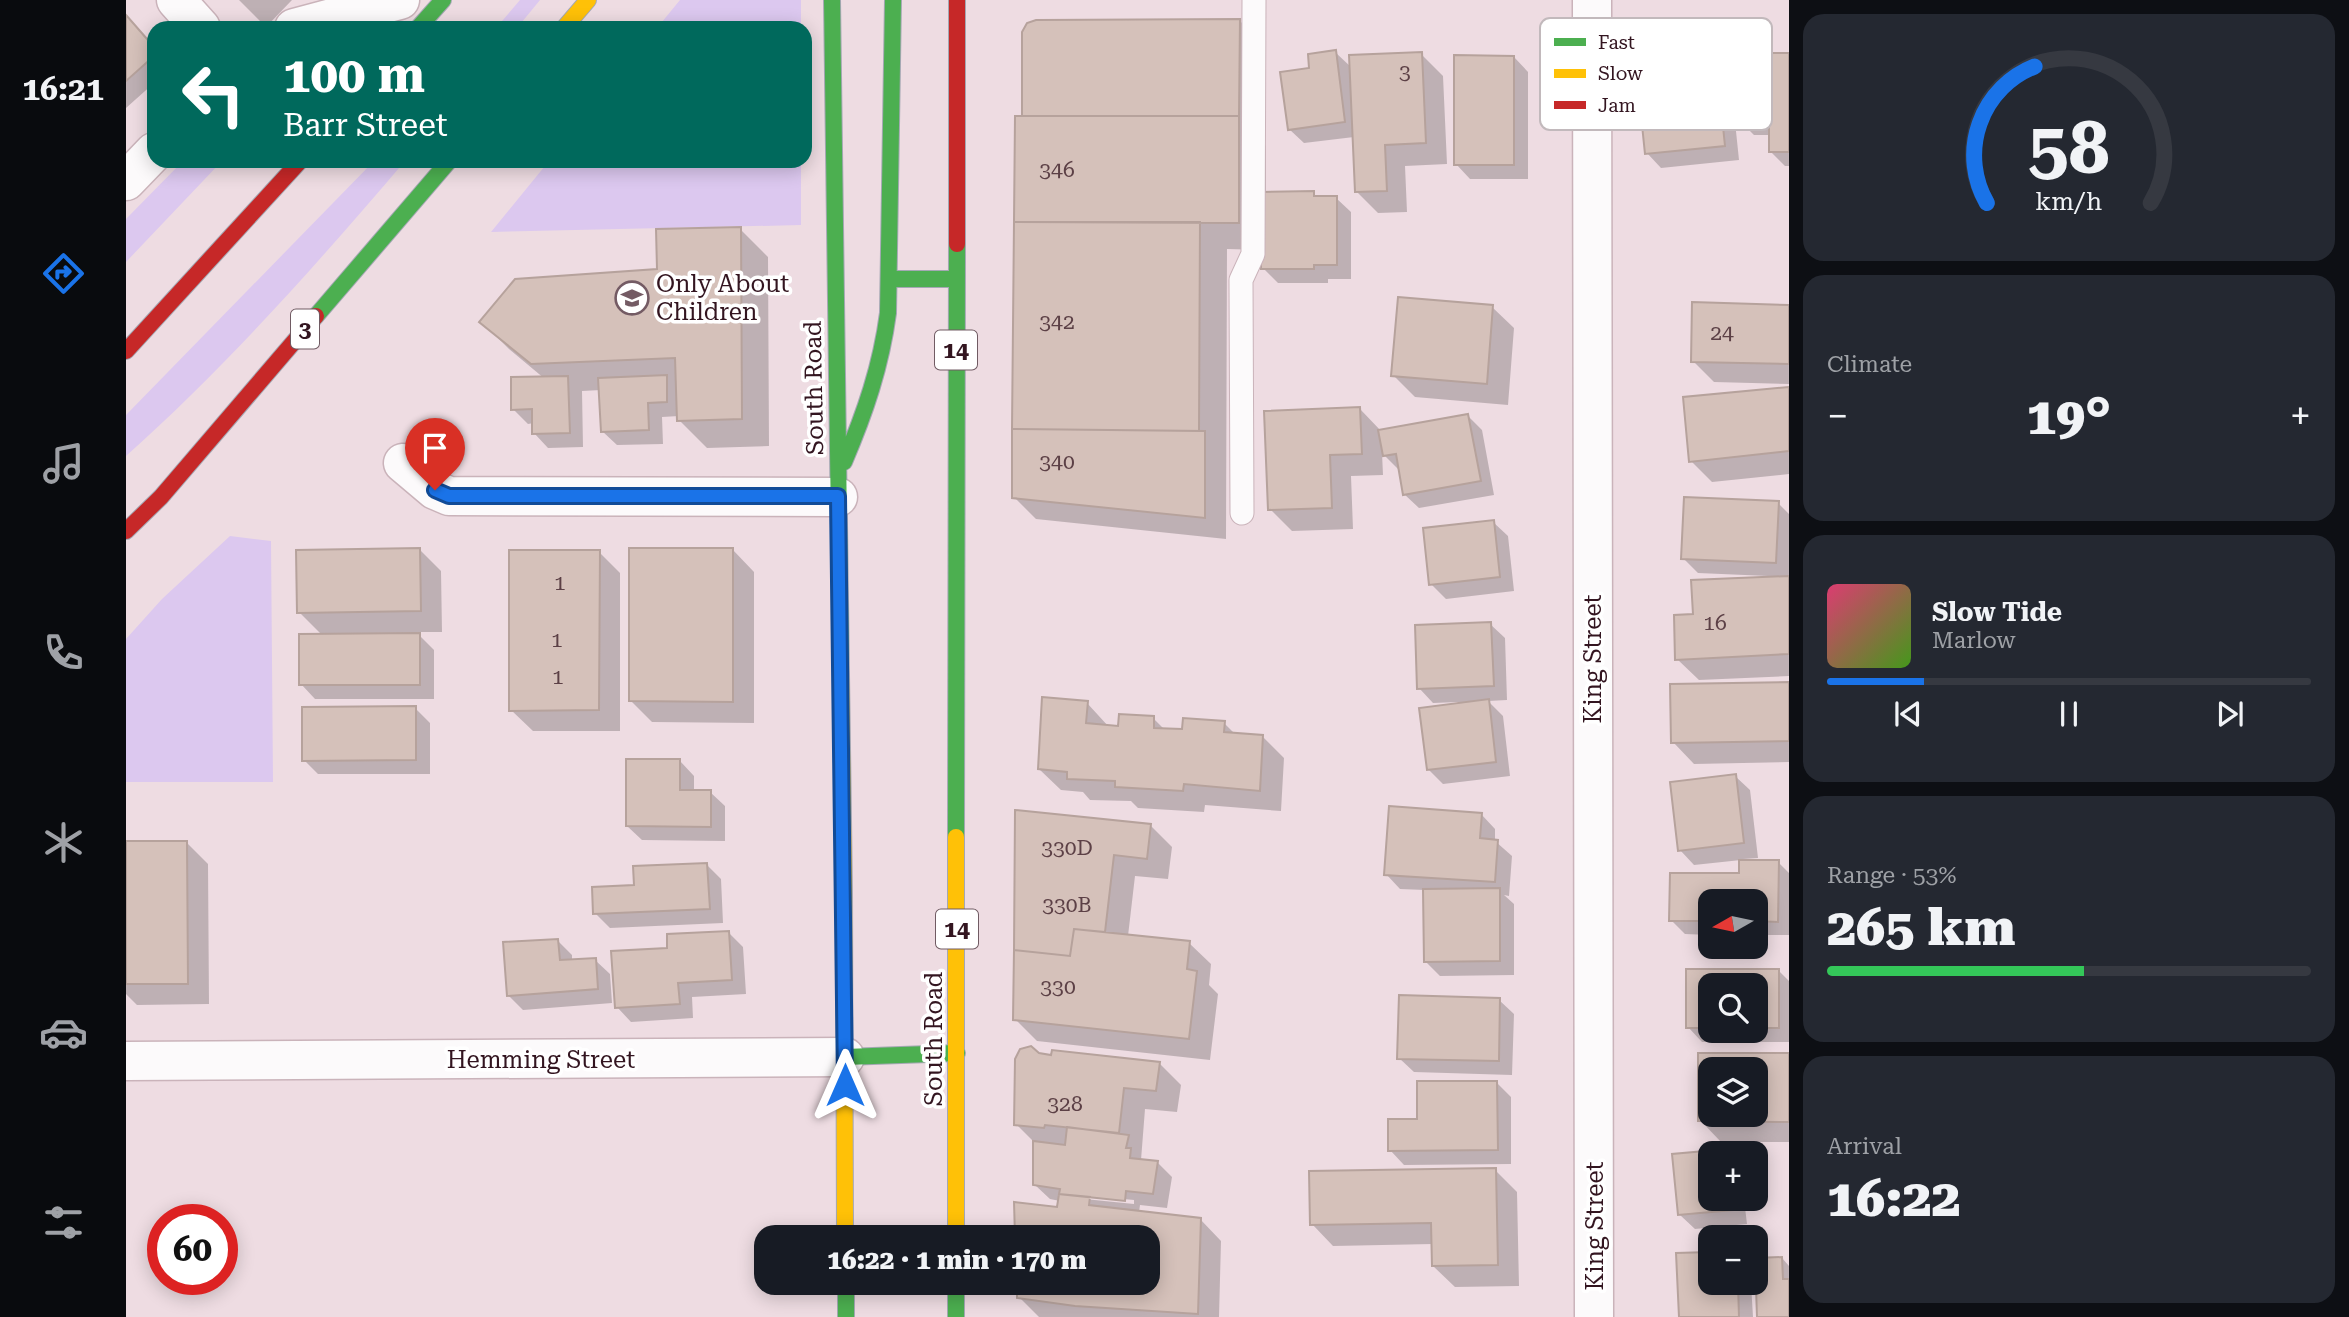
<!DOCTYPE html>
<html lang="en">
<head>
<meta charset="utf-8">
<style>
	:root { --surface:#171b24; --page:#242831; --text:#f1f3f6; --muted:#9ea1a6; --line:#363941; --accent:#1a73e8 }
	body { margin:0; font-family:"Roboto Serif",serif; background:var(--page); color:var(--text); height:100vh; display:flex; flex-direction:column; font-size:26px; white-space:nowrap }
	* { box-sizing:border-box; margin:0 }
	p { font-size:23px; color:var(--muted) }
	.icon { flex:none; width:38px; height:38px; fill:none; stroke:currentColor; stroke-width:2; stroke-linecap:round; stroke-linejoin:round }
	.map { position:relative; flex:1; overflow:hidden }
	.panel { display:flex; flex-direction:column; gap:14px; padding:14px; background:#0d0f14; width:560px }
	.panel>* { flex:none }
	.guide { position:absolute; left:21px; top:21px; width:665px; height:147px; border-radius:21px; box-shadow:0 4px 18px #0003; background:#00695c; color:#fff; overflow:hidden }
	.needle { width:46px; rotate:261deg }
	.tools { position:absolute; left:1572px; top:889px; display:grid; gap:14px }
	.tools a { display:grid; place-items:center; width:70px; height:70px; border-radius:14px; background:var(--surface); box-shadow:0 4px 18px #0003; font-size:35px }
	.speed { position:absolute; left:21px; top:1204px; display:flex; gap:14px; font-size:35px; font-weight:700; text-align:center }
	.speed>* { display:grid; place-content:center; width:91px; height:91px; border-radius:50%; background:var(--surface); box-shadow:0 4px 18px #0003; line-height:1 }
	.speed .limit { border:10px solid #d22; background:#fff; color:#111 }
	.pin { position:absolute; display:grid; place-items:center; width:60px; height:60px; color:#fff; margin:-72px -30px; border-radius:50% 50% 50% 0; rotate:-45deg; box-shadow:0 0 7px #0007 }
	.pin .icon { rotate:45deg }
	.me { position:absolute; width:77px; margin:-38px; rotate:0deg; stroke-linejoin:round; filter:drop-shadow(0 0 5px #0008) }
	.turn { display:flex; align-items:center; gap:24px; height:147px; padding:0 21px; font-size:32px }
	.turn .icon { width:91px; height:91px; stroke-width:2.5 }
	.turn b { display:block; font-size:49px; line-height:60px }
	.big { font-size:52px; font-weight:800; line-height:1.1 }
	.panel .widget { flex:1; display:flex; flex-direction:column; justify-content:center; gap:10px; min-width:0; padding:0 24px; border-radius:21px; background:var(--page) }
	.panel .dial { align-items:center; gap:0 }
	.dial svg { height:182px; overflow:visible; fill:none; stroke:var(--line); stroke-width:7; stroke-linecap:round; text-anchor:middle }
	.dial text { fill:var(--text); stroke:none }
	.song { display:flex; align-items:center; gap:21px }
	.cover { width:84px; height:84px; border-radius:10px; background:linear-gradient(135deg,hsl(340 70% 55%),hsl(100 70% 35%)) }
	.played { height:7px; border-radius:4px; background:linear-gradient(90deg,var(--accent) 20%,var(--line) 20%) }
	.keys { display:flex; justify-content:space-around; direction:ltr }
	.heat { display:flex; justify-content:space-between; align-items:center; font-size:38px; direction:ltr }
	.charge { height:10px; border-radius:5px; background:linear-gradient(90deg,#34c759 53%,var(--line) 0) }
	.trip { position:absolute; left:628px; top:1225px; width:406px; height:70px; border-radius:21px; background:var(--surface); box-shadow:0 4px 18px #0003; font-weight:800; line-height:70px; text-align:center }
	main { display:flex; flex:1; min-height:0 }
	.tabs { display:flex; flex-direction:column; width:126px; justify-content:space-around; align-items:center; background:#090b0e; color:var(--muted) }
	.tabs .icon { width:49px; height:49px }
	.tabs .on { color:var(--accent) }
	.tabs b { font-size:32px; color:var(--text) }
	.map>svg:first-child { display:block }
	.green { fill:#dcc8ef }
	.shadow { fill:#0003; fill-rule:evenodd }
	.building { fill:#d5c1ba; stroke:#b6a29c; stroke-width:2; fill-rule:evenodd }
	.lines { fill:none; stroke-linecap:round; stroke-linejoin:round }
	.lane-casing { stroke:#cab3ba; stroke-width:25 }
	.street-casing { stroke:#cab3ba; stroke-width:41 }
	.fast-casing { stroke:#a4a8b3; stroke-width:18 }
	.slow-casing { stroke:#a4a8b3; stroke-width:18 }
	.jam-casing { stroke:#a4a8b3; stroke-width:18 }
	.lane { stroke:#fcfafb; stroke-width:23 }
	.street { stroke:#fcfafb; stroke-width:38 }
	.fast { stroke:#4caf50; stroke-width:16 }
	.slow { stroke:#ffc107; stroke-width:16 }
	.jam { stroke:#c62828; stroke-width:16 }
	.route-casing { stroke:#114b97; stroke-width:18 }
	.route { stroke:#1a73e8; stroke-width:12 }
	.labels { text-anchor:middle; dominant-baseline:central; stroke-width:7; stroke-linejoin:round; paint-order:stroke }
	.number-label { font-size:21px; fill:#5c4046 }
	.shield { fill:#fff; stroke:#705b63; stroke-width:2 }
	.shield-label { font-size:23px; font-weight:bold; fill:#331520 }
	.poi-label { font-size:24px; fill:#331520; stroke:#fff; text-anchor:start }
	.street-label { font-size:24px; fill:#331520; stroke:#fff }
	.key { fill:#fff; stroke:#c2b9bc; stroke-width:2 }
	.key-label { font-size:19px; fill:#331520 }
</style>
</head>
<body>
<main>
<nav class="tabs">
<b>16:21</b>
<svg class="icon on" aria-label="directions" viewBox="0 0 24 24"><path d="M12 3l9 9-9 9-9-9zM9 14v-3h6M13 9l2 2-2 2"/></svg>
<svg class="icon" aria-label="music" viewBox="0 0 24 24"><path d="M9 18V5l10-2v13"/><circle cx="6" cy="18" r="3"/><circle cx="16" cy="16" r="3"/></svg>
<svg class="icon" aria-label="phone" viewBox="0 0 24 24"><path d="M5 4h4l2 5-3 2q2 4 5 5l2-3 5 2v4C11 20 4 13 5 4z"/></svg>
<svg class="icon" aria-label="climate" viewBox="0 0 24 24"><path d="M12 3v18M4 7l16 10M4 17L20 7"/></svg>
<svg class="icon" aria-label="car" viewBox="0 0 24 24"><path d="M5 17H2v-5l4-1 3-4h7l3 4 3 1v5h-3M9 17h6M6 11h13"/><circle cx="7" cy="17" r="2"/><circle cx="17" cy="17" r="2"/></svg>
<svg class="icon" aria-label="filters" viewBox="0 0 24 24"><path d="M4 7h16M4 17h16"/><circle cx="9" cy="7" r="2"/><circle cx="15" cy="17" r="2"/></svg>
</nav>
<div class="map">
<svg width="1663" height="1317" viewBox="0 0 1663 1317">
	<rect width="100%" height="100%" fill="#eedce2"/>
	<path class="green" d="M394,0h20l-23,28h-21z
		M554,0h121v28h-144z
		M57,161h39l-96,101v-43z
		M248,161h31c-88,103 -178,205 -279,295v-41z
		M423,161h252v64l-310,7z
		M104,536l41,5 2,241h-147v-143l36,-40z"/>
	<path class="shadow" d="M113,0h53l-26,27z
		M0,17l28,31v35l-28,25z
		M1114,21l21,21 -1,98 6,6v47h47l4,5h19l15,14v67h-23v4h-50l-15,-15v-18l-36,-1 -1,290 -190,-20 -22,-22 12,-379z
		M1588,49l15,15 10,96 -78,8 -14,-15 14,-68z
		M1209,52l17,16 69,-14 22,22 4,88 -42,2 2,46 -29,1 -22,-22 -2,-54 -50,6 -15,-14z
		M1663,55v111h-4l-15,-15v-16h-16l-14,-14z
		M1388,57l14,15v107h-58l-14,-15z
		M614,229l28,28 1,189 -62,2 -28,-28v-4l-17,1 1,27 -46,1 -15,-14 -1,-41 -19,1 1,56 -35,1 -14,-15v-10l-6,1 -15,-15 32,-30 -36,-30 -28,-28 177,-51z
		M1366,307l22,21 -6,77 -93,-8 -22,-22z
		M1663,307v77l-75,-2 -21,-21z
		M1663,388v86l-77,8 -21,-21z
		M1234,409l22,23 86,-16 14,14 12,65 -75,13 -15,-14 -5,-24 -17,-17 1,22 -32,1 2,53 -61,2 -22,-22z
		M1652,503l11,11v162l-90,4 -22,-21 18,-44 73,-36v-3l-70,-3 -15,-15z
		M1367,522l15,14 6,55 -68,8 -15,-15z
		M293,549l22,22 1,61h-26l18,18v49h-119l-14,-15 21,-49 -23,-23z
		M607,550l21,22v151l-102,-1 -21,-21z
		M473,552l21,21v158h-87l-22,-21z
		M1364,624l15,14 2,62 -19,1 15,15 7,60 -67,8 -15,-15 30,-67 -25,1 -14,-15z
		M1663,684v78l-95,2 -21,-22z
		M961,703l22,24 10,1 34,-10 12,12 18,1 41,-8 12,12 26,1 22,22 -3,53 -76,-6 -1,7 -66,-4 -7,-7 -41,-1 -7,-8 -22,-2 -22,-21z
		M289,708l15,15v51h-112l-14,-14z
		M554,761l14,15v16h16l15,14v35l-83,-1 -15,-14z
		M1609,776l15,14 8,68 -15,1v3h35l11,11v62h-34v-34h-45v34l-25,-1 -14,-14 70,-45v-15l-47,5 -14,-15z
		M890,812l134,13 22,22 -4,32 -33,-3 -7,60 61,7 22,21 -2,21 9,9 -8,66 -173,-19 -22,-22z
		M1355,814l14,15v12l17,15 -3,40 -5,-1 10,9v71l-74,1 -15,-15v-71l-25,-1 -14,-15z
		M0,843h61l21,21 1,140 -72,1 -11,-11z
		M580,864l15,15 2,44 -113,5 -15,-15 41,-26z
		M603,933l14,14 3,47 -54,3 1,21 -62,4 -14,-15z
		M431,940l15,15v6l23,-1 15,14 2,29 -89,7 -15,-15z
		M1561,970h91l11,11v61h-87l-14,-15zM1584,985h45v46h-45z
		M1373,1000l15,14 -2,61 -98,-3 -15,-14z
		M1574,1054l89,1v87h-68l-21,-22zM1584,1069h45v46h-45z
		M912,1055l121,8 22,22 -4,27 -32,-3 -4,51 16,2 15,15 -5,31 -27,-3 -1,7 61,7 21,22 -2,76h-180l-20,-20v-14h129v-46h-132v-33l43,5 1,-8 -10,-2 -15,-14v-42l-19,-19zM935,1193l73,7v4l-69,-7z
		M1370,1082l15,15v67l-107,1 -14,-15 29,-29z
		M1600,1151l3,2h-19v46h34l3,25 -52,5 -15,-14 -6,-59z
		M1369,1170l22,22 2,94 -64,1 -22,-21v-22l-100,2 -21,-22z
		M1656,1258l7,8v51h-30z
		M1584,1283h41l2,34h-73z"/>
	<path class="building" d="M0,15l28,32v9l-28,25z
		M1114,19l-1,97h-217v-84l5,-9 9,-3z
		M1589,48l10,98 -80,8 -7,-68 21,-2 -3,-30z
		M1210,50l9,72 -57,8 -8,-58 29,-4 -1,-14z
		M1296,52l4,91 -41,2 2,46 -32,1 -6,-137z
		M1612,53h51v99h-20v-30h-31z
		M1328,55l60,1v109h-60z
		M889,116h224v107l-225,-1z
		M1188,191v5h23v69h-23v4h-53v-77z
		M888,222h186l-1,209 -187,-2z
		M615,227l1,192 -65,2 -2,-63 -144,6 -52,-42 36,-43 142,-10 -1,-40z
		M1272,297l95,8 -6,79 -96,-8z
		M1566,302l97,3v59l-98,-2z
		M541,375v27l-19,1 1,27 -48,2 -3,-54z
		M442,376l2,57 -38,1v-25l-21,1v-33z
		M1663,387v64l-100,11 -6,-65z
		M1234,407l2,47 -32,1 2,53 -64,2 -4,-99z
		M1342,414l13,67 -78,14 -7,-41 -13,2 -5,-26z
		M886,429l193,2v87l-193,-20z
		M1558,497l95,4 -3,62 -95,-4z
		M1368,520l6,57 -71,8 -6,-57z
		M294,548l1,63 -124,2 -1,-63z
		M503,548h104v154l-104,-1z
		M383,550h91l-1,160 -90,1z
		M1663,576v78l-114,6 -1,-45 19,-1 -2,-34z
		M1365,622l3,64 -77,3 -2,-64z
		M294,633v52h-121v-51z
		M1663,682v59l-118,2 -1,-59z
		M916,697l46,4 -2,22 32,3 1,-12 35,2v12l28,1 1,-11 42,3 -1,11 39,3 -3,56 -76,-7 -1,7 -68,-4v-6l-48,-2v-7l-29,-3z
		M1363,699l7,63 -69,8 -8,-62z
		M290,706v54l-114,1v-54z
		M500,759h54v31h31v37l-85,-1z
		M1610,774l8,69 -66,8 -8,-69z
		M1263,806l93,7 -2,25 18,2 -3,42 -111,-7z
		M889,810l136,14 -4,35 -33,-4 -9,77 -31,-3 -4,27 -56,-6z
		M0,841h61l1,143h-62z
		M1613,860h40l-1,62 -23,-1v-20h-45v20h-41l1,-48h69z
		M581,863l3,46 -117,5 -1,-27 42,-2 -1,-19z
		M1374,888v73l-76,1 -1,-73z
		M948,929l116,12 -3,28 10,2 -8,68 -176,-19 1,-70 56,6z
		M603,931l3,49 -54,3 2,21 -65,4 -4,-57 56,-3v-14z
		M432,939l2,21 36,-2 2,31 -91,7 -4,-54z
		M1560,969h93v59h-24v-43h-45v43h-24z
		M1273,995l101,3 -1,63 -102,-2z
		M905,1046l8,7 12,2 1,-5 108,12 -4,29 -32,-3 -5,45 -74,-8 -1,3 -30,-3 1,-66 5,-10z
		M1572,1053h91v69l-91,-1zM1584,1069h45v46h-45z
		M1291,1081h80l1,69 -110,1v-32h29z
		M941,1127l62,8 -3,13h5l-1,10 28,3 -5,33 -27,-3 -1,10 -66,-7 1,-5 -27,-4v-44l32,4z
		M1601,1149v4h-17v46h22l1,11 -55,5 -6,-61z
		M1370,1168l2,97 -66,1 -1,-43 -121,2 -1,-54z
		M933,1194l31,3 -1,8 112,13 -3,96 -123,-8 -58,-8v-15h131v-46h-133l-1,-35 43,5z
		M1584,1252v31h28l1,34h-60l-3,-64z
		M1656,1257l1,22h6v38h-32l-2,-59z"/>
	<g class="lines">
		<defs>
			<path id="lane" d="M1116,513l-1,-233 12,-26 1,-254"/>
			<path id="street" d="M50,0l25,28
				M1466,0l2,1317
				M168,28l106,-28
				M0,181l28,-29
				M277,463l32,27 14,6 389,1
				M0,1061l719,-4"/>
			<path id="fast" d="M706,0l9,675
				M292,28l25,-28
				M763,279h67
				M190,316l133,-155
				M718,462c21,-49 37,-96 44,-149l5,-313
				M830,837l1,-593
				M719,1057l112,-4
				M720,1283v34
				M830,1283v34"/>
			<path id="slow" d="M438,28l24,-28
				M715,675l3,218 1,344
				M830,1237v-400"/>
			<path id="jam" d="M831,244v-244
				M0,351l174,-190
				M0,531l35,-34 155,-181"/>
		</defs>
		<use href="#lane" class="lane-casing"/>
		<use href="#street" class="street-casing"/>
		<use href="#fast" class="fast-casing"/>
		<use href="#slow" class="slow-casing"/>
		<use href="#jam" class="jam-casing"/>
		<use href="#lane" class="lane"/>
		<use href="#street" class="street"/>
		<use href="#fast" class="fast"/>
		<use href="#slow" class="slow"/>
		<use href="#jam" class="jam"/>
	</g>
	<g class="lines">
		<defs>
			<path id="route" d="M309,490l14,6h389l7,589"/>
		</defs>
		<use href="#route" class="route-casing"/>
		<use href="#route" class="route"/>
	</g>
	<defs>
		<symbol id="school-ring" viewBox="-11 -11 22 22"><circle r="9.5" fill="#fff" stroke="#745b64" stroke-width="1.5"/><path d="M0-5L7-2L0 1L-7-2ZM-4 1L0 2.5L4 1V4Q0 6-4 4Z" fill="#745b64"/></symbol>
	</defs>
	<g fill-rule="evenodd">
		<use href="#school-ring" x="487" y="279" width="38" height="38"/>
	</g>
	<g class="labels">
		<g class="number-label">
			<text x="1279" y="72">3</text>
			<text x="931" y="170">346</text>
			<text x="931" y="322">342</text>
			<text x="1596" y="333">24</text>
			<text x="931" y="462">340</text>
			<text x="434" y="583">1</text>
			<text x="1589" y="623">16</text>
			<text x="431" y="640">1</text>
			<text x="432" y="677">1</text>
			<text x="941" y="848">330D</text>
			<text x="941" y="905">330B</text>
			<text x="932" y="987">330</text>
			<text x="939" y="1104">328</text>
		</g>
		<g class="shield">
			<rect x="165" y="309.5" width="28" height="39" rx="5"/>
			<rect x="809" y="330.5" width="42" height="39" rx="5"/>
			<rect x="810" y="909.5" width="42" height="39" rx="5"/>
		</g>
		<g class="shield-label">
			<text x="179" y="329">3</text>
			<text x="830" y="350">14</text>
			<text x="831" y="929">14</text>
		</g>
		<g class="poi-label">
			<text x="530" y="284">Only About<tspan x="530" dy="28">Children</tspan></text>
		</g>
		<g class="street-label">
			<text transform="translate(688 388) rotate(-91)">South Road</text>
			<text transform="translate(1467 659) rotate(-90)">King Street</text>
			<text transform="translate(808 1039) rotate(-90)">South Road</text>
			<text x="415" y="1060">Hemming Street</text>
			<text transform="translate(1469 1226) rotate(-90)">King Street</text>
		</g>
	</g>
	<rect x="1414" y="18" width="232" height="112" rx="10" class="key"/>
	<rect x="1428" y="38" width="32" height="8" fill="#4caf50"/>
	<rect x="1428" y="69" width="32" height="9" fill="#ffc107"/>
	<rect x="1428" y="101" width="32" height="8" fill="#c62828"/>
	<g class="key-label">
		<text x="1472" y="49">Fast</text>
		<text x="1472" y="80">Slow</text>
		<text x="1472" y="112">Jam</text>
	</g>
</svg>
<div class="tools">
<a><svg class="needle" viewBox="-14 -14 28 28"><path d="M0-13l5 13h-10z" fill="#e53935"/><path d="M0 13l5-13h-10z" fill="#9ea1a6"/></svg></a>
<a><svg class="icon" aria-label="search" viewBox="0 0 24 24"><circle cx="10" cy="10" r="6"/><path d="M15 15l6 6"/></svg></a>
<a><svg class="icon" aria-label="layers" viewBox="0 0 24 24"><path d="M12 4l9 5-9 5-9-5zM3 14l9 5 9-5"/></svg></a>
<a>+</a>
<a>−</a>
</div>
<div class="speed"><div class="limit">60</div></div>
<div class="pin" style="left:309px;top:490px;background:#d93025"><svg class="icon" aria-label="arrive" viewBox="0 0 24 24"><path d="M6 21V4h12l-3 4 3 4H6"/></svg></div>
<svg class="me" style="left:719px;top:1085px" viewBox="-20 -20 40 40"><path d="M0-17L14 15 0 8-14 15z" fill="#1a73e8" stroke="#fff" stroke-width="4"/></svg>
<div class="trip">16:22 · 1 min · 170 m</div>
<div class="guide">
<div class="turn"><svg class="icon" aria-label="left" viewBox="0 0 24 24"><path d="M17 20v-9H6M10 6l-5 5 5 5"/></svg><div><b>100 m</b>Barr Street</div></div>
</div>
</div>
<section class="panel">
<div class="widget dial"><svg viewBox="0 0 100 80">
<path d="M14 69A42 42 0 1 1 86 69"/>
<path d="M14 69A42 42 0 0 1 35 9" stroke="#1a73e8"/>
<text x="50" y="56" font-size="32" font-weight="700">58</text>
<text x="50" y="72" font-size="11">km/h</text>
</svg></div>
<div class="widget"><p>Climate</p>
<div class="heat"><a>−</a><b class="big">19°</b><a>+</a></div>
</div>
<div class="widget">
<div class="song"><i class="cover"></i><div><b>Slow Tide</b><p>Marlow</p></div></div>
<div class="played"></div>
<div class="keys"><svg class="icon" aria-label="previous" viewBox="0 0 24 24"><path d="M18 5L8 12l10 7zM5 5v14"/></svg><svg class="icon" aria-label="pause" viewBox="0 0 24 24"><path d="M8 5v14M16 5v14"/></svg><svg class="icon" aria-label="next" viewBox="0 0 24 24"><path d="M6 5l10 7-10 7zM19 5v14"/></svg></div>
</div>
<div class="widget"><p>Range · 53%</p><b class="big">265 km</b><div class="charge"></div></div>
<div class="widget"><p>Arrival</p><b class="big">16:22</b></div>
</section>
</main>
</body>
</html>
